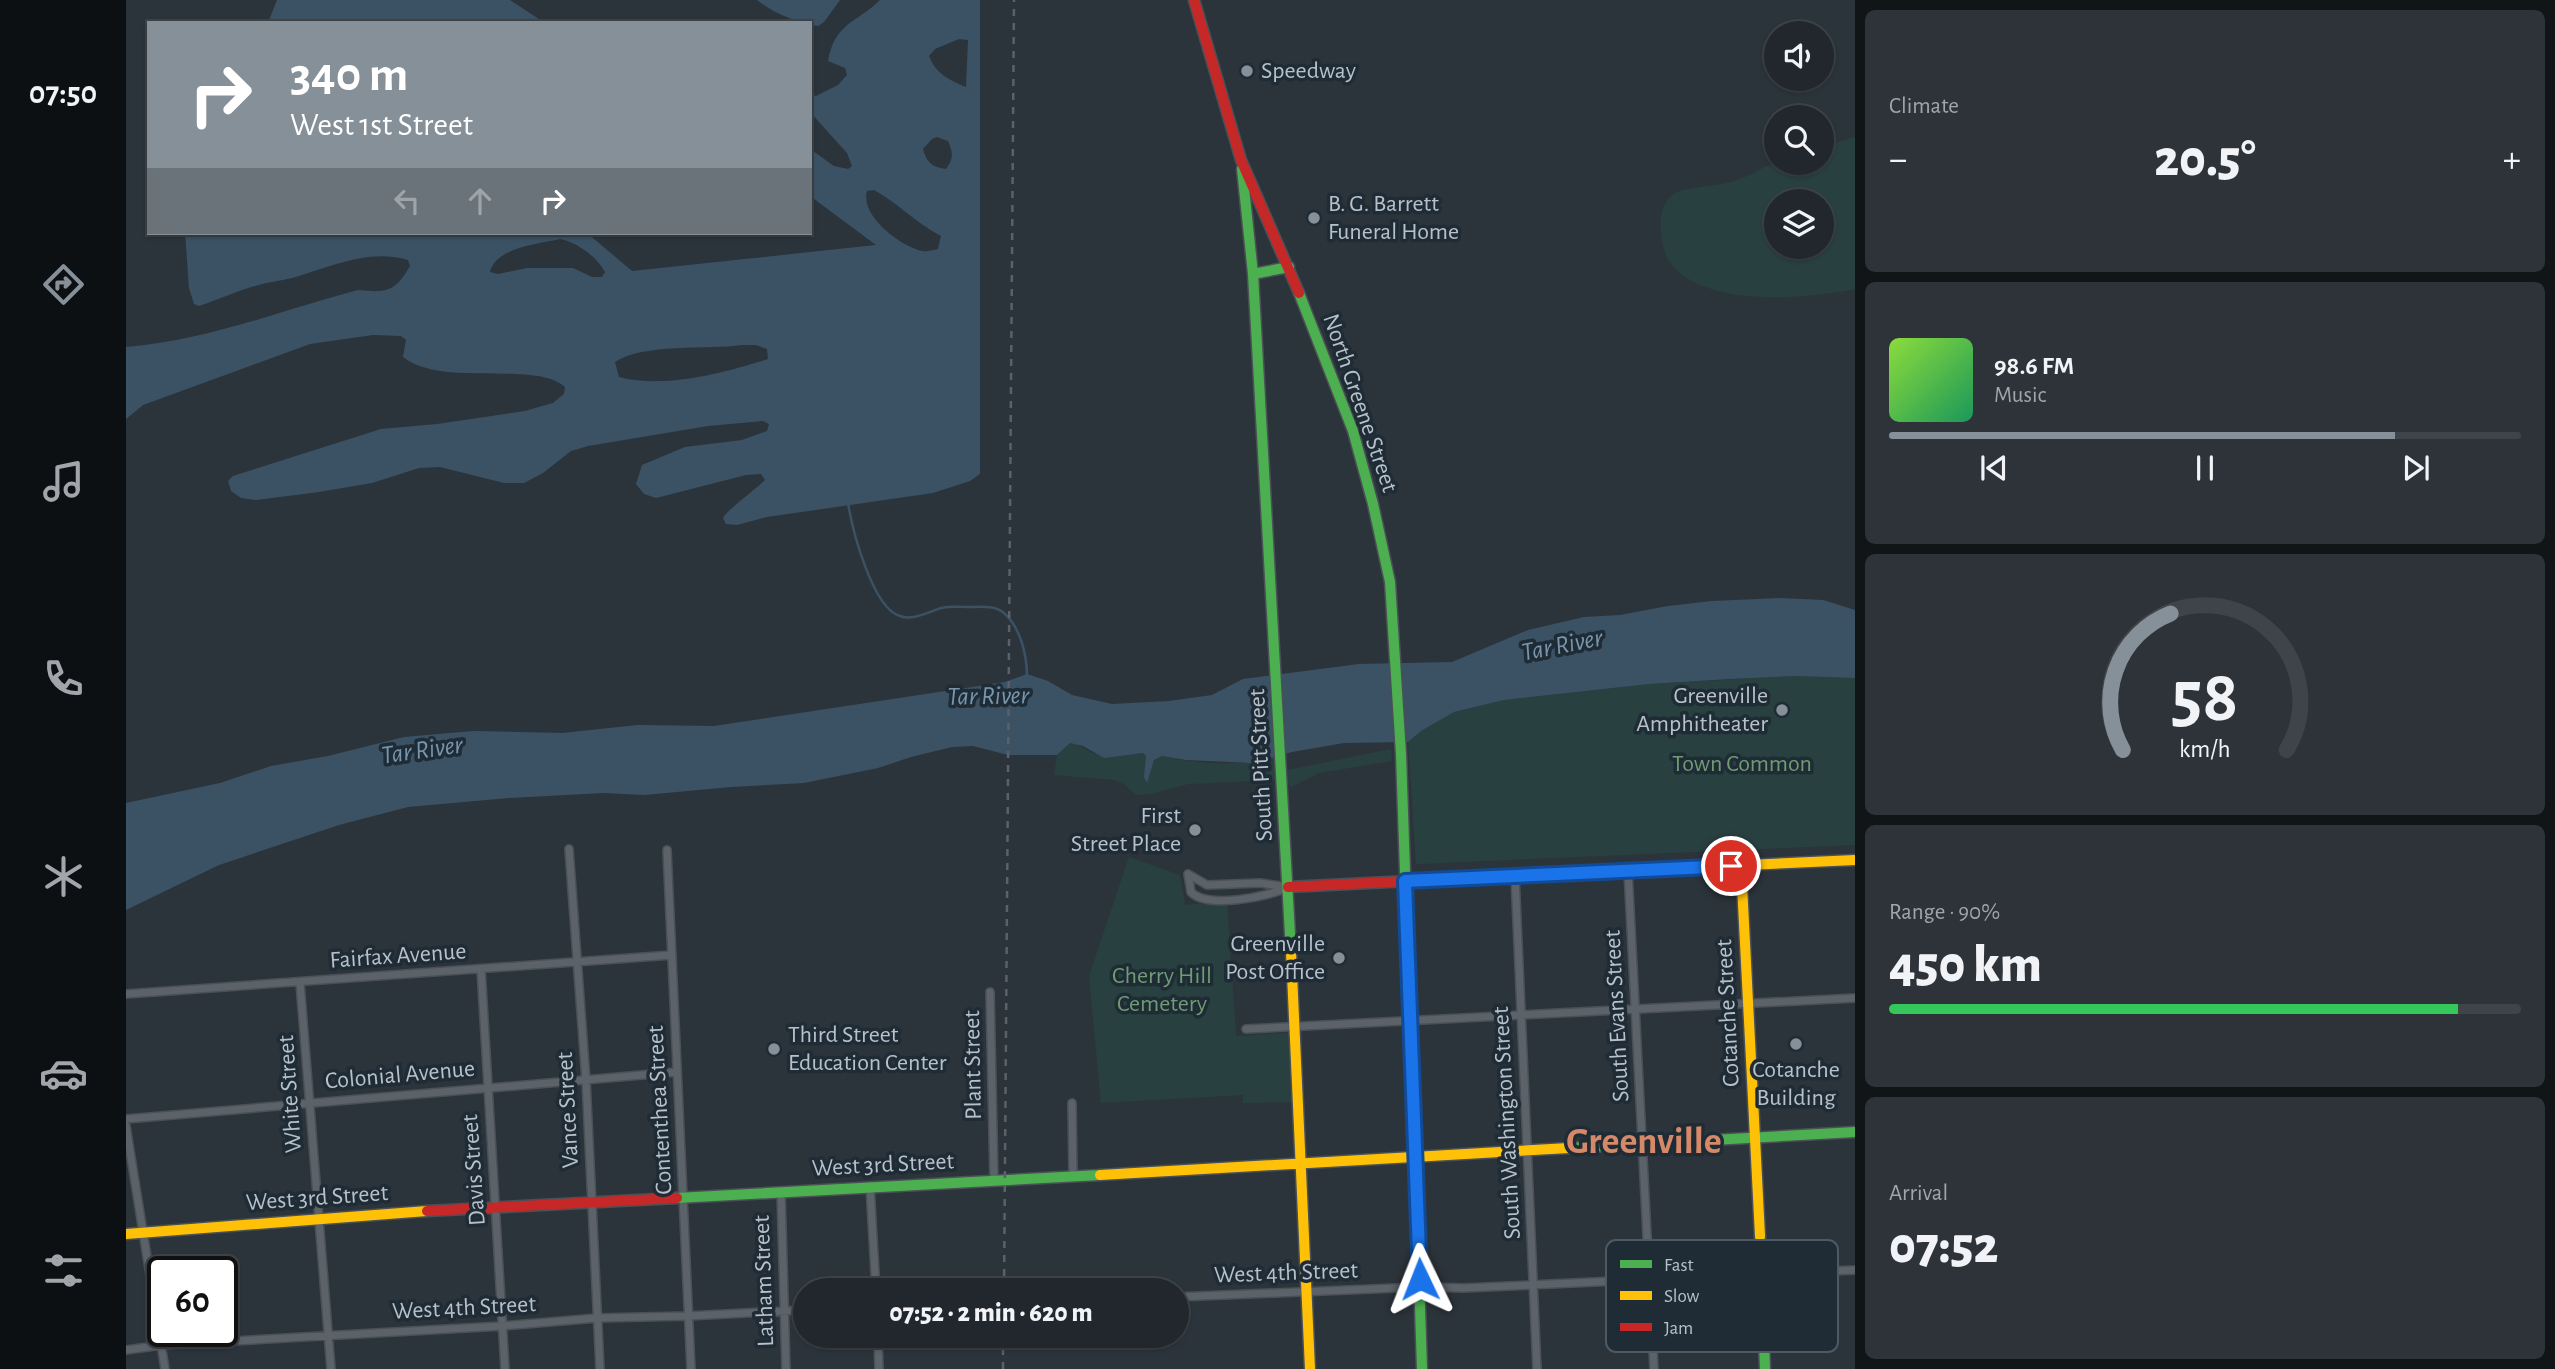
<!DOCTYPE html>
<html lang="en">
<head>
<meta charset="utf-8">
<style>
	:root { --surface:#21272c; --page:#2d3338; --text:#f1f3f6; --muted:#a2a5a9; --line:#3e4448; --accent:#869099 }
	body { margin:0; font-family:"Alegreya Sans",sans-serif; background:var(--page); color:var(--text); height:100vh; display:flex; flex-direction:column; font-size:26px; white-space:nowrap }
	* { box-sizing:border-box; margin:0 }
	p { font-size:23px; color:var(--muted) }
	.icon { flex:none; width:38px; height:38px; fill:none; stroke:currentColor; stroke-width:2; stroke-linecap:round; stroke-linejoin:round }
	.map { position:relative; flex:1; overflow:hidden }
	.drawer { display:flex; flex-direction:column; gap:10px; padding:10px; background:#121518; width:700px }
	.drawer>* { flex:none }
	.top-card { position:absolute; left:21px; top:21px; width:665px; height:214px; border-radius:0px; box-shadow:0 2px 5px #0004,0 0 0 2px var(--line); background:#869099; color:#fff; overflow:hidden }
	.controls { position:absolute; left:1638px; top:21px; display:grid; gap:14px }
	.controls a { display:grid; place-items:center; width:70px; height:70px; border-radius:50%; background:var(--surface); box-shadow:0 2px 5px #0004,0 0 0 2px var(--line); font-size:35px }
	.speed { position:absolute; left:21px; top:1256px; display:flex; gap:14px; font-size:35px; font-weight:700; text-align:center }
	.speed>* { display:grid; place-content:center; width:91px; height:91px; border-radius:50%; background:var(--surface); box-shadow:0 2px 5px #0004,0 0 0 2px var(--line); line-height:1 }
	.speed .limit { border:4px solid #111; border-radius:10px; background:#fff; color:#111 }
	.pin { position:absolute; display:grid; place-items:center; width:60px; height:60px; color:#fff; margin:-30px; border:4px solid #fff; border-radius:50%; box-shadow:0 2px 7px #0007 }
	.me { position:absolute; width:77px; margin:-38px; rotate:358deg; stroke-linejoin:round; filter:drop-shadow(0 0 5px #0008) }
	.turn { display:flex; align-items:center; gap:24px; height:147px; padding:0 28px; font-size:32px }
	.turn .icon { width:91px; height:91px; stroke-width:2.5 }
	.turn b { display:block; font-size:49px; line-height:60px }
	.lanes { display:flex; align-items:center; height:66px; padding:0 28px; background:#0003; justify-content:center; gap:35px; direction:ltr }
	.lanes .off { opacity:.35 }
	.big { font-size:52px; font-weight:800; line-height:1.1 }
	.drawer .card { flex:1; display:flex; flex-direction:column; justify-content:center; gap:10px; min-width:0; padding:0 24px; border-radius:10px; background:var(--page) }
	.drawer .dial { align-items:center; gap:0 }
	.dial svg { height:182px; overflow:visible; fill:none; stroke:var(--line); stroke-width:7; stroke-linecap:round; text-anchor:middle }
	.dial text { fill:var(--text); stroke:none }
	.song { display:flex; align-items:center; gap:21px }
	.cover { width:84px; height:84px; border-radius:10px; background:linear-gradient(135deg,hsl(90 70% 55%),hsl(150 70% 35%)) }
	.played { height:7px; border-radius:4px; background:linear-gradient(90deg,var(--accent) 80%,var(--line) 80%) }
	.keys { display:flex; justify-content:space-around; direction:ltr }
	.heat { display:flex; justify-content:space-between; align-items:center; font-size:38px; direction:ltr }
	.charge { height:10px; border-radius:5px; background:linear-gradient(90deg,#34c759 90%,var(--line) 0) }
	.trip { position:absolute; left:667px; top:1278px; width:396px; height:70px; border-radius:35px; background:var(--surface); box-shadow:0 2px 5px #0004,0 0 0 2px var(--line); font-weight:800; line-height:70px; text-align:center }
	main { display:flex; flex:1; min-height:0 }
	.tabs { display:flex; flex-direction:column; width:126px; justify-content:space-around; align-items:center; background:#0d1012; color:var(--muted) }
	.tabs .icon { width:49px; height:49px }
	.tabs .on { color:var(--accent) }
	.tabs b { font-size:32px; color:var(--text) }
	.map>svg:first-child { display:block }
	.green { fill:#294040; fill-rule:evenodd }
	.water { fill:#3b5265; fill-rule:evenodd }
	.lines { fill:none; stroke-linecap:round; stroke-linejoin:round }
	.stream { stroke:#3b5265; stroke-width:2.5 }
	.street-casing { stroke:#4a5055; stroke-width:10 }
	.fast-casing { stroke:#4a5055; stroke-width:13 }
	.slow-casing { stroke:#4a5055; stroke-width:13 }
	.jam-casing { stroke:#4a5055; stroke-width:13 }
	.street { stroke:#5c6269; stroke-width:7 }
	.fast { stroke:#4caf50; stroke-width:10 }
	.slow { stroke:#ffc107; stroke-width:10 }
	.jam { stroke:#c62828; stroke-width:10 }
	.rail { stroke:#5b6166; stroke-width:2.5; stroke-dasharray:7 7; stroke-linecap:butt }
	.route-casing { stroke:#114b97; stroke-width:18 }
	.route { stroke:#1a73e8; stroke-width:12 }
	.poi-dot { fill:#869099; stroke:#1f2c36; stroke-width:2.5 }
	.labels { text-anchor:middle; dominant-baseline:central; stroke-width:7; stroke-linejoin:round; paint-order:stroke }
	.poi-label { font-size:24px; fill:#b7c1cb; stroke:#1f2c36; text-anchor:start }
	.street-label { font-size:24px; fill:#b7c1cb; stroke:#1f2c36 }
	.park-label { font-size:24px; fill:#6f9c73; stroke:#1f2c36 }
	.water-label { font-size:26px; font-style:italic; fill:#7896ad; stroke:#1f2c36 }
	.town-label { font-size:38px; font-weight:bold; fill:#d58968; stroke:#1f2c36 }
	.key { fill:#1f2c36; stroke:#4d5963; stroke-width:2 }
	.key-label { font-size:19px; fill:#b7c1cb }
</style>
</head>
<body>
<main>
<nav class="tabs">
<b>07:50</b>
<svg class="icon on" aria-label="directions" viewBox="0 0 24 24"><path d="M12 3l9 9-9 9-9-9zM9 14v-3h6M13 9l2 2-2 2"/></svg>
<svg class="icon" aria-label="music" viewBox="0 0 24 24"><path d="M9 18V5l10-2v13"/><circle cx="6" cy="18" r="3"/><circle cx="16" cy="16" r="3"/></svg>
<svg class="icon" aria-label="phone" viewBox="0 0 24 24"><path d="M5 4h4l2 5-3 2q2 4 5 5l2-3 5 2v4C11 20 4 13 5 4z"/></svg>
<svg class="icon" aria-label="climate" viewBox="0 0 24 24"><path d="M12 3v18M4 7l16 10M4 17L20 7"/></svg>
<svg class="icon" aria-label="car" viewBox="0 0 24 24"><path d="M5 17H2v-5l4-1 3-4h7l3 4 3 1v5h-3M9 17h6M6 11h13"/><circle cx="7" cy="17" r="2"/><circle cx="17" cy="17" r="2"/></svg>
<svg class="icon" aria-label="filters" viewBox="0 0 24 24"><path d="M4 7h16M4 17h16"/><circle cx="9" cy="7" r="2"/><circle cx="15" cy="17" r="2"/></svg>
</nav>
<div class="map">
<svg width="1729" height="1369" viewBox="0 0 1729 1369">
	<rect width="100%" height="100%" fill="#2c343b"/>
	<path class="green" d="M1729,137v152c-50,10 -148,19 -184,-25 -8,-10 -9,-23 -10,-35 -2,-13 3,-31 16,-37 12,-5 42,-6 58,-11 13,-4 25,-13 39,-17 13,-5 33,-1 48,-1v-16zM1650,201h46v46h-46z
		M1669,676l60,2v167l-439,19 -8,-122 13,-11 33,-19 50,-12 145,-16z
		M944,743c11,0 16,9 26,11 17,4 31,-1 48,-1l3,8 5,4 5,-8 5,-1c35,8 76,11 111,1l2,23 -87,4 -37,10 -15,1 -12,-11 -10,-4 -60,-5 3,-20z
		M1265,749l1,12 -73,12 -28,14 -4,-6 1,-11z
		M1003,857l51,18 5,30 42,-4 9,135 52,-3 4,69 -49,1v-8l-142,8 -12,-127z"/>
	<path class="water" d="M151,0h233l35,23h-277z
		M631,0h83l-16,22 -6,4c-20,-3 -43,-12 -61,-26z
		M754,0h100v474l-10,7 -37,12 -166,24 -30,8 -11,-1 -3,-6c5,-9 32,-28 42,-38l-4,-6 -15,1 -90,23 -12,-4 -8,-10 6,-19 43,-18 57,-7 25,-9 2,-7 -6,-3 -55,5 -120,20 -17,5 -28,22 -19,10h-20l-64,-16 -21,1 -47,15 -53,9 -63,8 -15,-2 -10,-7 -3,-10 5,-5 148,-47 56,-5 88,-13 28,-8 11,-9 1,-7c-29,-27 -123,1 -162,-30l3,-17 -5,-4 -28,-1 -63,9 -167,61 -17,14v-72c84,-7 152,-36 232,-57 29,3 37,2 52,-24l-2,-6c-38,-12 -79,7 -116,18 -12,3 -25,4 -37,8 -19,5 -37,14 -56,20l-5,-2 -5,-16 -4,-55h402l45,38 244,-26 -66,-49v-47l24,17 14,3 4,-3 -5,-13 -37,-41v-18l6,2 22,-11 9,-10 -2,-7 -17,-7c7,-39 29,-38 52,-61zM833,39l9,1 -2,47c-17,-7 -30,-13 -37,-31l6,-7zM811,137l11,4c5,12 6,17 -2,28 -14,-2 -19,-6 -23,-20l9,-10zM748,190c24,13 43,34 67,46l-3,13c-5,1 -11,3 -16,2 -22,-5 -62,-35 -55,-60zM434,239c18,4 36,17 45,33l-3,5h-10l-19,-9h-46l-29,6 -8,-2c6,-25 49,-28 70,-33zM616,345h14l11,4 1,10c-44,14 -103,30 -149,18l-4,-15c28,-19 92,-12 127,-17z
		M1654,598l43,2 32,10v68l-60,-2 -65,3 -81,5 -145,16 -50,12 -33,19 -13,11 -64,1 -52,9 -39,11 -67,-3 -24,-4 -8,4 -7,23 -3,-6 2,-21 -3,-3 -39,5 -21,-12 -13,-3 -13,12h-49l-35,-9 -21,1 -41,10 -33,11 -74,15 -73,4 -87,8 -40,-2 -95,5 -101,9 -69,18 -120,40 -93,45v-107l94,-20 51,-17 57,-10 76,-19 69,-6 89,2 76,-8 76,1 291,-44 22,-8 21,7 24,14 40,9 57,-3 43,-6 31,-16 116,-15 93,-2 76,-32 56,-13 36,-2 48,-9 44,-5z"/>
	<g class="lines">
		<path class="stream" d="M722,503c4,25 24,105 52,113 12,5 29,-4 41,-8 9,-2 18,-1 27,-1 11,0 27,-2 36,6 17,15 23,43 23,64"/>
		<defs>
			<path id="street" d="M443,849l17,231 14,289
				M541,850l24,519
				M1502,871l26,498
				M1062,874l3,18c16,17 78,5 97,-5
				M1062,874l19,11 53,-2 28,4
				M1389,876l22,493
				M355,969l24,400
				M174,983l31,386
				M864,992l4,188
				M0,994l546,-39
				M1120,1029l609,-31
				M946,1103l1,71
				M0,1119l551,-47
				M0,1126l39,243
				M744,1186l6,104
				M655,1192l5,177
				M1050,1297l244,-10 44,1 391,-18
				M752,1335l1,34
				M0,1350l36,-5 340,-19 95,-8 91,-2 117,-6"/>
			<path id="fast" d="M1116,169l11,105 38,678
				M1127,274l36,-7
				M1173,293l54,138 20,73 17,78 11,172 7,205
				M1443,1148l286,-16
				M551,1198l423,-23
				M1634,1236l5,133
				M1292,1246l4,123"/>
			<path id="slow" d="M1615,865l19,371
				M1425,874l304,-14
				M1165,952l19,417
				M1282,959l10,287
				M974,1175l469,-27
				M0,1234l301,-23"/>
			<path id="jam" d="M1068,0l47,160 58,133
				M1162,887l263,-13
				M301,1211l250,-13"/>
		</defs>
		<use href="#street" class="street-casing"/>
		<use href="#fast" class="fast-casing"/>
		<use href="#slow" class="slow-casing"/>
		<use href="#jam" class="jam-casing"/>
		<use href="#street" class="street"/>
		<use href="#fast" class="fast"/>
		<use href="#slow" class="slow"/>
		<use href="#jam" class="jam"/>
		<path class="rail" d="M878,1290l10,-1290
			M877,1369v-34"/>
	</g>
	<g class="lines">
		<defs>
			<path id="route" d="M1294,1279l-15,-398 326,-15"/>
		</defs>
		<use href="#route" class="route-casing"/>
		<use href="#route" class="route"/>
	</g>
	<g class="poi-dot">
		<circle cx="1121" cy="71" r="7"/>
		<circle cx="1188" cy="218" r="7"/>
		<circle cx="1656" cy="710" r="7"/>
		<circle cx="1069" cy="830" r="7"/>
		<circle cx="1213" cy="958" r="7"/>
		<circle cx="1670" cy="1044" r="7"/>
		<circle cx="648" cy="1049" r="7"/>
	</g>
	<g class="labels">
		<g class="poi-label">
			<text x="1135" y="71">Speedway</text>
			<text x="1202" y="204">B. G. Barrett<tspan x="1202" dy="28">Funeral Home</tspan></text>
			<text x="1642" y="696" text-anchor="end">Greenville<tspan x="1642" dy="28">Amphitheater</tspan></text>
			<text x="1055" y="816" text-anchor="end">First<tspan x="1055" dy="28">Street Place</tspan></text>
			<text x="1199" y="944" text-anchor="end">Greenville<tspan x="1199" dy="28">Post Office</tspan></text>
			<text x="662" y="1035">Third Street<tspan x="662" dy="28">Education Center</tspan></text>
			<text x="1670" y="1070" text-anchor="middle">Cotanche<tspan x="1670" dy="28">Building</tspan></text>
		</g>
		<g class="street-label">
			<text transform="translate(1234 403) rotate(71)">North Greene Street</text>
			<text transform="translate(1135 765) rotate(-93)">South Pitt Street</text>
			<text transform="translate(272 956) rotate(-4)">Fairfax Avenue</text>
			<text transform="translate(1602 1013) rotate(-93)">Cotanche Street</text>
			<text transform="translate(1491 1016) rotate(-93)">South Evans Street</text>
			<text transform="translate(847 1065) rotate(-91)">Plant Street</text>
			<text transform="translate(274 1075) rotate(-5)">Colonial Avenue</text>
			<text transform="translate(164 1094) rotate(-94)">White Street</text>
			<text transform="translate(442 1110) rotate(-93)">Vance Street</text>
			<text transform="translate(534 1110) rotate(-93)">Contenthea Street</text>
			<text transform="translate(1381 1123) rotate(-93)">South Washington Street</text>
			<text transform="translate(757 1165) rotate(-3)">West 3rd Street</text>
			<text transform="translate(348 1170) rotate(-94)">Davis Street</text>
			<text transform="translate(191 1198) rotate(-4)">West 3rd Street</text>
			<text transform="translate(1160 1273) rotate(-2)">West 4th Street</text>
			<text transform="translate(638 1281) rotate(-92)">Latham Street</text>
			<text transform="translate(338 1308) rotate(-3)">West 4th Street</text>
		</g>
		<g class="park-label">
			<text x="1616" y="764">Town Common</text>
			<text x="1036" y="976">Cherry Hill<tspan x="1036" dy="28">Cemetery</tspan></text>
		</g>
		<g class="water-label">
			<text transform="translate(1436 645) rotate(-11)">Tar River</text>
			<text transform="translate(862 696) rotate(-1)">Tar River</text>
			<text transform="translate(296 750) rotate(-8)">Tar River</text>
		</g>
		<g class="town-label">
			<text x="1518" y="1142">Greenville</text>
		</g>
	</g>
	<rect x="1480" y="1240" width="232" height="112" rx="10" class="key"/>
	<rect x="1494" y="1260" width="32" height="8" fill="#4caf50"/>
	<rect x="1494" y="1291" width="32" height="9" fill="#ffc107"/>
	<rect x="1494" y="1323" width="32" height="8" fill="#c62828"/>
	<g class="key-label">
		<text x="1538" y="1271">Fast</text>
		<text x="1538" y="1302">Slow</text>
		<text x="1538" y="1334">Jam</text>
	</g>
</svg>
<div class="controls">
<a><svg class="icon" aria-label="sound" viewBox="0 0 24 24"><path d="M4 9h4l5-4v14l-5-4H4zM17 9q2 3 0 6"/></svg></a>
<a><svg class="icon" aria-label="search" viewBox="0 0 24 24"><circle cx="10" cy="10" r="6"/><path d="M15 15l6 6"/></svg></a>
<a><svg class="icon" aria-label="layers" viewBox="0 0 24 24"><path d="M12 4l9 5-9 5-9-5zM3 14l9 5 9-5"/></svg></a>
</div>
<div class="speed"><div class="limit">60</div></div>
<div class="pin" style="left:1605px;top:866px;background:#d93025"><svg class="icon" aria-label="arrive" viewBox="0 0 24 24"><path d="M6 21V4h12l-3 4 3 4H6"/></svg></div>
<svg class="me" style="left:1294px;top:1279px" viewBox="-20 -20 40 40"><path d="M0-17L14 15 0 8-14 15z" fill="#1a73e8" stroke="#fff" stroke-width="4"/></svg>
<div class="trip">07:52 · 2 min · 620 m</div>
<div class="top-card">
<div class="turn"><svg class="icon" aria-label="right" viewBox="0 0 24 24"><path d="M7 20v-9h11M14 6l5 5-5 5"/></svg><div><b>340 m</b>West 1st Street</div></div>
<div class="lanes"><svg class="icon off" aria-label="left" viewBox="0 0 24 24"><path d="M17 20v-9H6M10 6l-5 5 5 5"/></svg><svg class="icon off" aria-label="ahead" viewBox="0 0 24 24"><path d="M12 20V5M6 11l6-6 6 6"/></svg><svg class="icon" aria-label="right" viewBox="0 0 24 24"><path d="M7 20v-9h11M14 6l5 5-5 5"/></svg></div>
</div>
</div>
<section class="drawer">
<div class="card"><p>Climate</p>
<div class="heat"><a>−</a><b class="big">20.5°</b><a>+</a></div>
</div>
<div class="card">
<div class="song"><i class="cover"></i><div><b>98.6 FM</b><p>Music</p></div></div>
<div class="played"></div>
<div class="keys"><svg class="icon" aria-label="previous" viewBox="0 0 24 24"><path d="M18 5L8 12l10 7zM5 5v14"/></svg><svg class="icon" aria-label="pause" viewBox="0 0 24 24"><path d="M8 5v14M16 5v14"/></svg><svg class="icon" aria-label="next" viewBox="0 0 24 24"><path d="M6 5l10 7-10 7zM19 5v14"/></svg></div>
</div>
<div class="card dial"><svg viewBox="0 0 100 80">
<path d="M14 69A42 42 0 1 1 86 69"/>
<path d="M14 69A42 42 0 0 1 35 9" stroke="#869099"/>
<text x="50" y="56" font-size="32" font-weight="700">58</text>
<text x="50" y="72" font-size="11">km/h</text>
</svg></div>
<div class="card"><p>Range · 90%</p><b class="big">450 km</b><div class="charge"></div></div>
<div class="card"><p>Arrival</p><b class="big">07:52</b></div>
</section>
</main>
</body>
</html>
